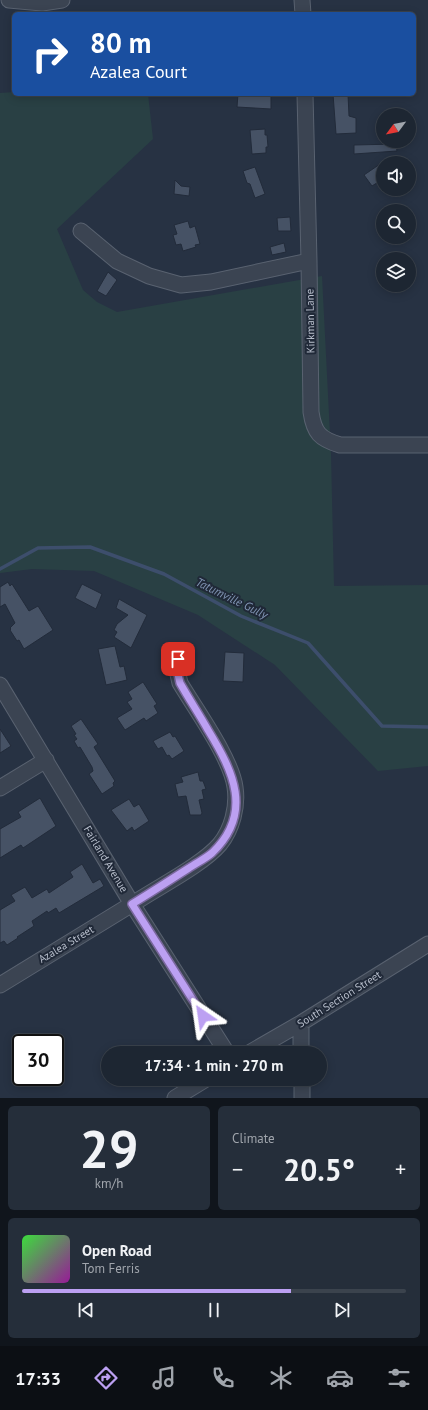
<!DOCTYPE html>
<html lang="en">
<head>
<meta charset="utf-8">
<style>
	:root { --surface:#1d2632; --page:#252e3a; --text:#f1f3f6; --muted:#a0a5ac; --line:#3b434d; --accent:#bca0f2 }
	body { margin:0; font-family:"PT Sans",sans-serif; background:var(--page); color:var(--text); height:100vh; display:flex; flex-direction:column; font-size:15px; white-space:nowrap }
	* { box-sizing:border-box; margin:0 }
	p { font-size:13px; color:var(--muted) }
	.icon { flex:none; width:22px; height:22px; fill:none; stroke:currentColor; stroke-width:2; stroke-linecap:round; stroke-linejoin:round }
	.map { position:relative; height:1098px; overflow:hidden }
	.side { display:flex; flex-direction:column; gap:8px; padding:8px; background:#10151c; flex:1 }
	.side>* { flex:none }
	.hud { position:absolute; left:12px; top:12px; width:404px; height:84px; border-radius:6px; box-shadow:0 2px 10px #0003,0 0 0 1px var(--line); background:#1a4fa0; color:#fff; overflow:hidden }
	.needle { width:26px; rotate:238deg }
	.tools { position:absolute; left:376px; top:108px; display:grid; gap:8px }
	.tools a { display:grid; place-items:center; width:40px; height:40px; border-radius:50%; background:var(--surface); box-shadow:0 2px 10px #0003,0 0 0 1px var(--line); font-size:20px }
	.speed { position:absolute; left:12px; top:1034px; display:flex; gap:8px; font-size:20px; font-weight:700; text-align:center }
	.speed>* { display:grid; place-content:center; width:52px; height:52px; border-radius:50%; background:var(--surface); box-shadow:0 2px 10px #0003,0 0 0 1px var(--line); line-height:1 }
	.speed .limit { border:2px solid #111; border-radius:6px; background:#fff; color:#111 }
	.pin { position:absolute; display:grid; place-items:center; width:34px; height:34px; color:#fff; margin:-17px; border-radius:8px; box-shadow:0 2px 6px #0006 }
	.me { position:absolute; width:44px; margin:-22px; rotate:328deg; stroke-linejoin:round; filter:drop-shadow(0 0 3px #0008) }
	.turn { display:flex; align-items:center; gap:14px; height:84px; padding:0 12px; font-size:18px }
	.turn .icon { width:52px; height:52px; stroke-width:2.5 }
	.turn b { display:block; font-size:28px; line-height:34px }
	.big { font-size:30px; font-weight:800; line-height:1.1 }
	.side .card { flex:1; display:flex; flex-direction:column; justify-content:center; gap:6px; min-width:0; padding:0 14px; border-radius:6px; background:var(--page) }
	.side .dial { align-items:center; gap:0 }
	.dial b { font-size:52px; line-height:1 }
	.song { display:flex; align-items:center; gap:12px }
	.cover { width:48px; height:48px; border-radius:6px; background:linear-gradient(135deg,hsl(120 70% 55%),hsl(300 70% 35%)) }
	.played { height:4px; border-radius:2px; background:linear-gradient(90deg,var(--accent) 70%,var(--line) 70%) }
	.keys { display:flex; justify-content:space-around; direction:ltr }
	.heat { display:flex; justify-content:space-between; align-items:center; font-size:22px; direction:ltr }
	.side .tiles { flex:1; display:grid; gap:8px; grid-template-columns:1fr 1fr }
	.card:last-child { grid-column:span 2 }
	.trip { position:absolute; left:101px; top:1046px; width:226px; height:40px; border-radius:20px; background:var(--surface); box-shadow:0 2px 10px #0003,0 0 0 1px var(--line); font-weight:800; line-height:40px; text-align:center }
	.tab-bar { display:flex; height:64px; justify-content:space-around; align-items:center; background:#0c0f14; color:var(--muted) }
	.tab-bar .icon { width:28px; height:28px }
	.tab-bar .active { color:var(--accent) }
	.tab-bar b { font-size:18px; color:var(--text) }
	.map>svg:first-child { display:block }
	.green { fill:#294044 }
	.lines { fill:none; stroke-linecap:round; stroke-linejoin:round }
	.stream { stroke:#3d4e6c; stroke-width:3.5 }
	.building { fill:#465265; stroke:#222b3a }
	.minor-casing { stroke:#596270; stroke-width:17 }
	.minor { stroke:#3b4452; stroke-width:15 }
	.route-casing { stroke:#7a689d; stroke-width:10 }
	.route { stroke:#bca0f2; stroke-width:7 }
	.labels { text-anchor:middle; dominant-baseline:central; stroke-width:4; stroke-linejoin:round; paint-order:stroke }
	.street-label { font-size:11px; fill:#b8bfcc; stroke:#202938 }
	.water-label { font-size:12px; font-style:italic; fill:#8094b3; stroke:#202938 }
</style>
</head>
<body>
<div class="map">
<svg width="428" height="1098" viewBox="0 0 428 1098">
	<rect width="100%" height="100%" fill="#273243"/>
	<path class="green" d="M14,92v2h134l5,45 -96,90 26,61 14,12 20,10 205,-36 9,178 3,132 94,-1v181l-50,5 -103,-106 -77,-50 -104,-44 -62,-2 -32,4v-480z"/>
	<g class="lines">
		<path class="stream" d="M0,569l38,-21 52,-1 74,27 77,42 67,27 74,83 46,1"/>
	</g>
	<path class="building" d="M238,94h33v15l-34,-2z
		M333,94h15l1,22 7,2v15l-20,1z
		M265,129v6h2l1,12h-2v6l-14,1 -2,-24z
		M396,144l1,7 -43,3v-9z
		M383,162v17l-11,7 -8,-11z
		M255,167l10,27 -10,4 -5,-14 -3,-1 -4,-12z
		M175,180l6,6 9,1 -1,9 -15,-2z
		M290,217l1,14h-13l-1,-13z
		M188,221l2,7 5,-2 5,18 -5,1 1,2 -13,4 -2,-7 -5,1 -3,-10 4,-1 -3,-9z
		M284,243l2,9 -14,3 -2,-8z
		M108,272l9,8 -11,16 -9,-5z
		M8,582l2,4 2,-2 17,27 9,-5 15,24 -29,19 -5,-9 -2,1 -7,-11 1,-1 -1,-1 5,-5 -10,-19 -5,3v-20z
		M82,584l20,10 -6,15 -21,-11z
		M119,599l28,16 -16,33 -17,-11 3,-5 -3,-2 3,-6 11,-9 -12,-7z
		M115,646l5,21 4,-1 3,14 -21,5 -8,-36z
		M225,652l19,1 -1,29 -20,-1z
		M143,682l14,22 -3,2 4,7 -12,8 -2,-3 -19,12 -8,-12 15,-9 -5,-7 5,-3 -4,-7z
		M81,719l17,25 -4,3 21,34 -2,2 1,3 -12,8 -13,-20 4,-3 -1,-4 -12,-20 -2,1 -4,-7 3,-2 -3,-4 2,-1 -5,-8z
		M0,729l11,17 -11,7z
		M170,732l3,5 2,-1 9,15 -12,8 -3,-4 -2,1 -5,-9 -4,2 -5,-8z
		M198,772l2,9h3l3,8 -4,1 2,9 -5,1 3,13 -1,2h-11l-4,-19 -8,1 -3,-13 8,-2 -2,-5z
		M40,798l16,28 -33,22 -2,-3 -21,13v-29l21,-12 -3,-5z
		M129,799l5,8 5,-3 10,17 -15,10 -2,-4 -5,4 -16,-21z
		M82,864l11,19 7,-4 4,7 -45,27 -3,-5 -8,5 -1,-2 -15,10 2,5 -17,11 1,1 -11,7 -3,-4 -4,2v-33l15,-9 -4,-6 14,-8 7,11 15,-9 2,4 24,-16 -3,-5z"/>
	<g class="lines">
		<defs>
			<path id="minor" d="M9,0l33,3 20,-3
				M302,0l1,14
				M305,94l4,167 2,151c3,21 9,27 29,33h88
				M81,231l36,30 32,15 32,9 30,-3 98,-21
				M0,685l132,219 95,149
				M0,788l46,-28
				M0,985c47,-29 95,-58 142,-87 22,-14 62,-35 78,-54 12,-15 18,-37 15,-57 -4,-29 -39,-77 -55,-104l-3,-13 1,-11
				M301,1023v30
				M249,1053l52,-30 127,-79
				M302,1079v19
				M175,1098l31,-19"/>
		</defs>
		<use href="#minor" class="minor-casing"/>
		<use href="#minor" class="minor"/>
	</g>
	<g class="lines">
		<defs>
			<path id="route" d="M178,659l-1,11 3,13c9,16 19,31 28,47 25,41 46,83 4,123 -7,6 -16,10 -23,15 -19,12 -37,24 -57,36l71,112"/>
		</defs>
		<use href="#route" class="route-casing"/>
		<use href="#route" class="route"/>
	</g>
	<g class="labels">
		<g class="street-label">
			<text transform="translate(310 321) rotate(-91)">Kirkman Lane</text>
			<text transform="translate(106 859) rotate(59)">Fairland Avenue</text>
			<text transform="translate(66 944) rotate(-31)">Azalea Street</text>
			<text transform="translate(339 999) rotate(-32)">South Section Street</text>
		</g>
		<g class="water-label">
			<text transform="translate(232 598) rotate(26)">Tatumville Gully</text>
		</g>
	</g>
</svg>
<div class="tools">
<a><svg class="needle" viewBox="-14 -14 28 28"><path d="M0-13l5 13h-10z" fill="#e53935"/><path d="M0 13l5-13h-10z" fill="#a0a5ac"/></svg></a>
<a><svg class="icon" aria-label="sound" viewBox="0 0 24 24"><path d="M4 9h4l5-4v14l-5-4H4zM17 9q2 3 0 6"/></svg></a>
<a><svg class="icon" aria-label="search" viewBox="0 0 24 24"><circle cx="10" cy="10" r="6"/><path d="M15 15l6 6"/></svg></a>
<a><svg class="icon" aria-label="layers" viewBox="0 0 24 24"><path d="M12 4l9 5-9 5-9-5zM3 14l9 5 9-5"/></svg></a>
</div>
<div class="speed"><div class="limit">30</div></div>
<div class="pin" style="left:178px;top:659px;background:#d93025"><svg class="icon" aria-label="arrive" viewBox="0 0 24 24"><path d="M6 21V4h12l-3 4 3 4H6"/></svg></div>
<svg class="me" style="left:203px;top:1016px" viewBox="-20 -20 40 40"><path d="M0-17L14 15 0 8-14 15z" fill="#bca0f2" stroke="#fff" stroke-width="4"/></svg>
<div class="trip">17:34 · 1 min · 270 m</div>
<div class="hud">
<div class="turn"><svg class="icon" aria-label="right" viewBox="0 0 24 24"><path d="M7 20v-9h11M14 6l5 5-5 5"/></svg><div><b>80 m</b>Azalea Court</div></div>
</div>
</div>
<section class="side">
<div class="tiles">
<div class="card dial"><b>29</b><p>km/h</p></div>
<div class="card"><p>Climate</p>
<div class="heat"><a>−</a><b class="big">20.5°</b><a>+</a></div>
</div>
<div class="card">
<div class="song"><i class="cover"></i><div><b>Open Road</b><p>Tom Ferris</p></div></div>
<div class="played"></div>
<div class="keys"><svg class="icon" aria-label="previous" viewBox="0 0 24 24"><path d="M18 5L8 12l10 7zM5 5v14"/></svg><svg class="icon" aria-label="pause" viewBox="0 0 24 24"><path d="M8 5v14M16 5v14"/></svg><svg class="icon" aria-label="next" viewBox="0 0 24 24"><path d="M6 5l10 7-10 7zM19 5v14"/></svg></div>
</div>
</div>
</section>
<nav class="tab-bar">
<b>17:33</b>
<svg class="icon active" aria-label="directions" viewBox="0 0 24 24"><path d="M12 3l9 9-9 9-9-9zM9 14v-3h6M13 9l2 2-2 2"/></svg>
<svg class="icon" aria-label="music" viewBox="0 0 24 24"><path d="M9 18V5l10-2v13"/><circle cx="6" cy="18" r="3"/><circle cx="16" cy="16" r="3"/></svg>
<svg class="icon" aria-label="phone" viewBox="0 0 24 24"><path d="M5 4h4l2 5-3 2q2 4 5 5l2-3 5 2v4C11 20 4 13 5 4z"/></svg>
<svg class="icon" aria-label="climate" viewBox="0 0 24 24"><path d="M12 3v18M4 7l16 10M4 17L20 7"/></svg>
<svg class="icon" aria-label="car" viewBox="0 0 24 24"><path d="M5 17H2v-5l4-1 3-4h7l3 4 3 1v5h-3M9 17h6M6 11h13"/><circle cx="7" cy="17" r="2"/><circle cx="17" cy="17" r="2"/></svg>
<svg class="icon" aria-label="filters" viewBox="0 0 24 24"><path d="M4 7h16M4 17h16"/><circle cx="9" cy="7" r="2"/><circle cx="15" cy="17" r="2"/></svg>
</nav>
</body>
</html>
